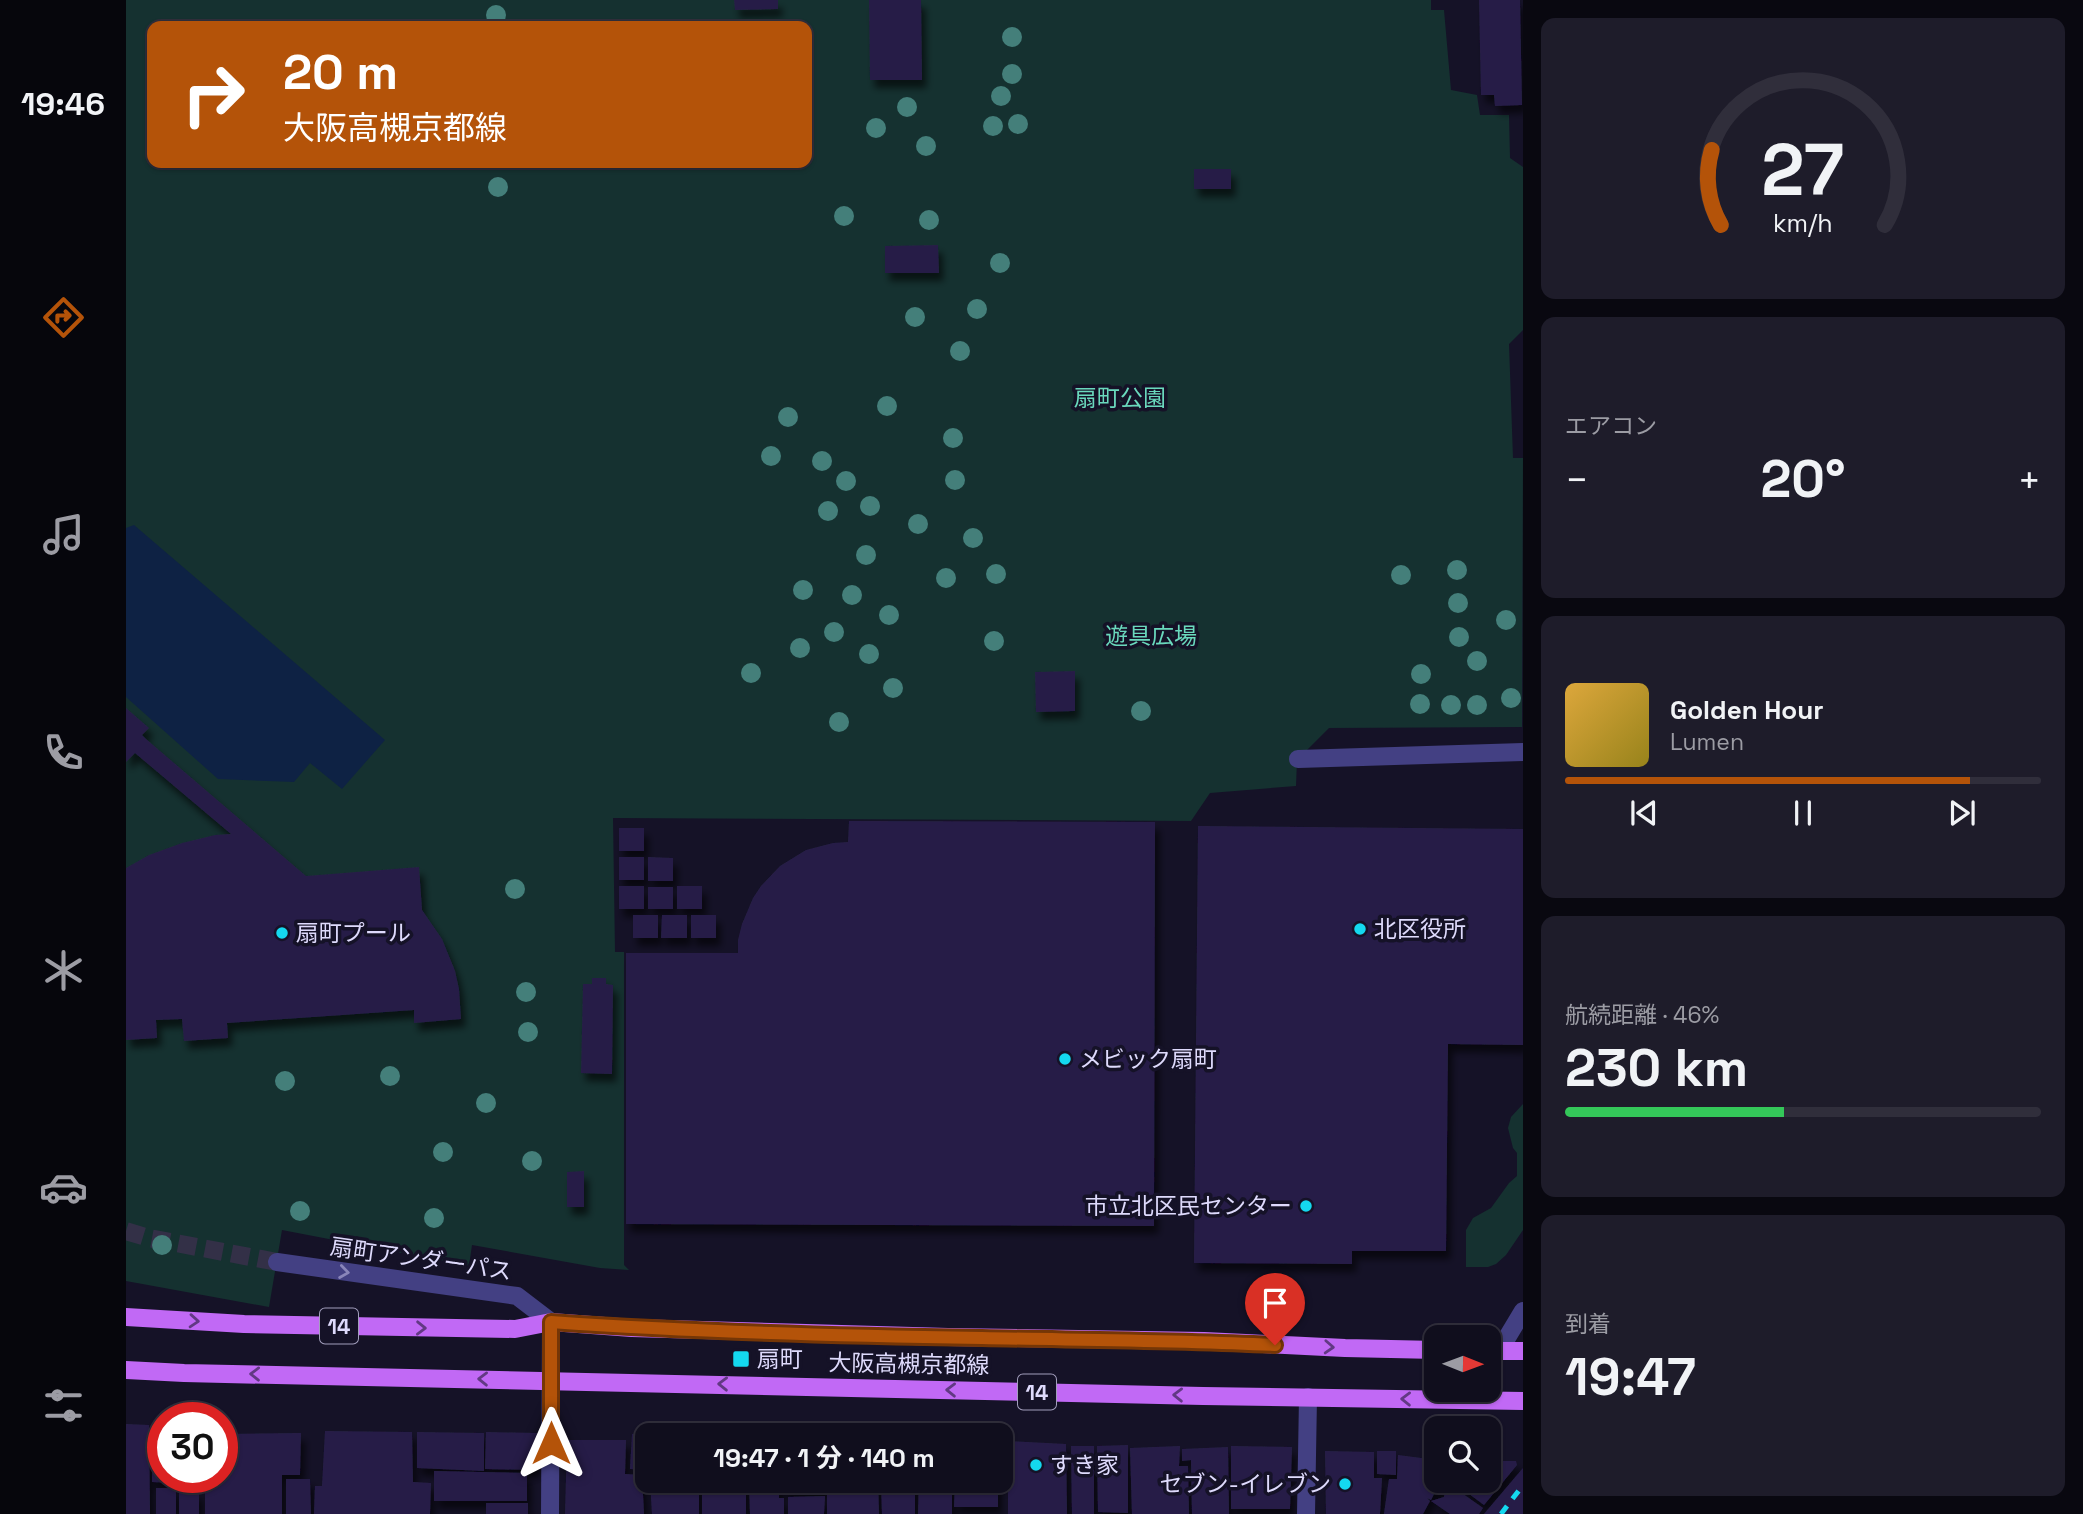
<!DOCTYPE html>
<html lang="ja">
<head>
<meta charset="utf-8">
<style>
	:root { --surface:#100e1d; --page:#1e1c2a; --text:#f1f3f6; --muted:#9c9ca4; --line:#302e3b; --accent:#b45309 }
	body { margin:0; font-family:"Space Grotesk","Noto Sans JP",sans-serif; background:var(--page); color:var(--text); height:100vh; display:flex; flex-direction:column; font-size:26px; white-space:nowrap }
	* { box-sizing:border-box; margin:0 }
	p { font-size:23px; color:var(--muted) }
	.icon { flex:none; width:38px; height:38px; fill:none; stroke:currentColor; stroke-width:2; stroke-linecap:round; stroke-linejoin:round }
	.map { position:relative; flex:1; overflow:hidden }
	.side { display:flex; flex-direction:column; gap:18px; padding:18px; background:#090810; width:560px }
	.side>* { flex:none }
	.banner { position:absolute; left:21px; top:21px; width:665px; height:147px; border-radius:14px; box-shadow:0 2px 5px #0004,0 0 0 2px var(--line); background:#b45309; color:#fff; overflow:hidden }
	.needle { width:46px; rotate:91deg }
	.controls { position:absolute; left:1298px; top:1325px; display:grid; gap:14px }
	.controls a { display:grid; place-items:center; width:77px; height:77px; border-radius:14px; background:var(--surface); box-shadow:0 2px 5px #0004,0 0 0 2px var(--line); font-size:35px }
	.speed { position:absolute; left:21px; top:1402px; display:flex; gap:14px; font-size:35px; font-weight:700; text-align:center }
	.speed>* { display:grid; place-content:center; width:91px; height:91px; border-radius:50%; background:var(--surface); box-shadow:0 2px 5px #0004,0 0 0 2px var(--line); line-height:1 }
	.speed .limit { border:10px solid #d22; background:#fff; color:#111 }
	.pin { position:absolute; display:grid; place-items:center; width:60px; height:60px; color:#fff; margin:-72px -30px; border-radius:50% 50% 50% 0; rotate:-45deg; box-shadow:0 0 7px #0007 }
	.pin .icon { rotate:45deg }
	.me { position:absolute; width:77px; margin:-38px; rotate:0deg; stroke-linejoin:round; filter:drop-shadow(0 0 5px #0008) }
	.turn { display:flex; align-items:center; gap:24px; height:147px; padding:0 21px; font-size:32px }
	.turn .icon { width:91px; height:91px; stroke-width:2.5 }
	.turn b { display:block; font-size:49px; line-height:60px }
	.big { font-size:52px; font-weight:700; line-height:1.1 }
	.side .tile { flex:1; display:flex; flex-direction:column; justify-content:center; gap:10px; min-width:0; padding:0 24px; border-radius:14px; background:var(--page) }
	.side .dial { align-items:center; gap:0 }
	.dial svg { height:182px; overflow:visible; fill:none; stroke:var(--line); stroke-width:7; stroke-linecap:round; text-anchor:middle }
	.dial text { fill:var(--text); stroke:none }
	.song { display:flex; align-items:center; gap:21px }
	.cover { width:84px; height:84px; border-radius:10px; background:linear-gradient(135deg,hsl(40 70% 55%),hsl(50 70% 35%)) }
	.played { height:7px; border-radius:4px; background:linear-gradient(90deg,var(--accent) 85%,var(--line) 85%) }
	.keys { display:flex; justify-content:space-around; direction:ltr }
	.heat { display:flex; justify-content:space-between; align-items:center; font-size:38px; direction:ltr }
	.charge { height:10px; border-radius:5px; background:linear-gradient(90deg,#34c759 46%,var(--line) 0) }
	.trip { position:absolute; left:509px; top:1423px; width:378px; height:70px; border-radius:14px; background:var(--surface); box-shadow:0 2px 5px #0004,0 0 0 2px var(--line); font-weight:700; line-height:70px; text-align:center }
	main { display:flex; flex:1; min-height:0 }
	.tab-bar { display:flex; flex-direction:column; width:126px; justify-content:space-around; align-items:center; background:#06060c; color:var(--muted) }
	.tab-bar .icon { width:49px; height:49px }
	.tab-bar .current { color:var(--accent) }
	.tab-bar b { font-size:32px; color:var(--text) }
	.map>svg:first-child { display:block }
	.green { fill:#153130; fill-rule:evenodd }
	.water { fill:#0e2244 }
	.building { fill:#271f47; filter:url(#shadow) }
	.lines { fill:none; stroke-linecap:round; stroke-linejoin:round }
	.minor-tunnel { stroke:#333047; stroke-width:18; stroke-dasharray:18 9; stroke-linecap:butt }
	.service { stroke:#434083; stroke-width:18 }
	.pedestrian { stroke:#434083; stroke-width:18 }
	.minor { stroke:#434083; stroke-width:18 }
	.primary { stroke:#c169f5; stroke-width:18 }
	.rail { stroke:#14d8ef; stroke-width:5; stroke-dasharray:10 9; stroke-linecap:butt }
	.tree { fill:#447f7a }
	.oneway { stroke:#8985b9 }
	.oneway2 { stroke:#623984 }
	.route-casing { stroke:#753606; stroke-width:18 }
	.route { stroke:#b45309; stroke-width:12 }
	.poi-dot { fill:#14d8ef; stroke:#151227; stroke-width:2.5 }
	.labels { text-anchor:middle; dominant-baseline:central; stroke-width:7; stroke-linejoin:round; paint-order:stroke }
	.shield { fill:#151227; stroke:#a29ebc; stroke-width:2 }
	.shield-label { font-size:21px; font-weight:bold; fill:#dedafc }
	.park-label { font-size:23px; fill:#6ad9bd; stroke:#151227 }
	.poi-label { font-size:23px; fill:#dedafc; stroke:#151227; text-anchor:start }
	.street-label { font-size:23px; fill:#dedafc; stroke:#151227 }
</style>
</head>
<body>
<main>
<nav class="tab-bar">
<b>19:46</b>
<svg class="icon current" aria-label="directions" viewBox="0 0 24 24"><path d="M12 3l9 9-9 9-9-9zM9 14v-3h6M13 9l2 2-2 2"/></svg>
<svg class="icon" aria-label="music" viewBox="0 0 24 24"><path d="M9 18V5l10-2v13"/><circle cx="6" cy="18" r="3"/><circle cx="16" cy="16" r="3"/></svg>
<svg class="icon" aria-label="phone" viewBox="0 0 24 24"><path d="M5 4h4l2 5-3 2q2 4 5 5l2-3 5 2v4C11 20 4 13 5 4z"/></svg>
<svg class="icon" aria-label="climate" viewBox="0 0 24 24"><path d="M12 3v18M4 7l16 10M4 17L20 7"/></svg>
<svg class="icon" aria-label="car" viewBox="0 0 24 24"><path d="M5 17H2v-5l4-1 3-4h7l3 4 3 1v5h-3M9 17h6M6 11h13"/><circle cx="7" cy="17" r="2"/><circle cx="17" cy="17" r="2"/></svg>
<svg class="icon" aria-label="filters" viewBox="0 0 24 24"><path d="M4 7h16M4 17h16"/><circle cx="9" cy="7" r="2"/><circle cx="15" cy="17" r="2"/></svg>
</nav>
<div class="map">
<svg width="1397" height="1514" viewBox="0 0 1397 1514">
	<defs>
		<filter id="shadow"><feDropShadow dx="4.5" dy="8" stdDeviation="3.5" flood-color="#0009"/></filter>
	</defs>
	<rect width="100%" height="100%" fill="#151227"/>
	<path class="green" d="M0,0h1305v10h13l7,80 26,5 3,20h29l1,43 13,9v163l-14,14 4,114h10l-1,269 -193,1 -32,32 -1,26 -86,7 -19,28 -578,-3 2,134h9v313l5,5 -29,-2 -128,-23 -3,21 -187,-36 -13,77 -143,-26zM26,26h655v137h-655z
		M1397,1104v126l-17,25 -10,9 -8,3h-22v-37l7,-12 18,-10 18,-25 8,-7v-23l-4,-5 -5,-20 3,-11z"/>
	<path class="water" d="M8,525l251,215 -43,49 -32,-26 -16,19 -76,-3 -92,-82v-169z"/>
	<path class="building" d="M608,0h44v9l-43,1z
		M743,0h52l1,80h-52z
		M1353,0h41l2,105 -27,1 -1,-11h-13z
		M615,20v6h-27v-5z
		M1068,169h37v20h-37z
		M812,245l1,28h-54v-27z
		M949,671v40l-39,1 -1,-40z
		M0,708l23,20 -7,7 4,4 160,137 113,-9 3,43 20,29 13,32 4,18 2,30 -47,4v-13l-187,13 1,15 -44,3 -2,-22 -26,1 1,18 -31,2v-172l23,-13 33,-12 33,-8 16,-1 -96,-81 -9,9z
		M723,821l306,1 -1,404 -528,-2v-271h112v-13l4,-16 11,-26 8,-12 19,-20 26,-16 27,-7 15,-1z
		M1072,826l325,3v216l-75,-1 -2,207h-94v13l-158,-1z
		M493,828h25v23h-25z
		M493,857h25v23h-25z
		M522,857l25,1v23h-25z
		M493,886h25v23h-25z
		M551,886h25v23h-25z
		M522,887h25v22h-25z
		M507,915h25v23h-25z
		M536,915h25v23h-26z
		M565,915h25v23h-25z
		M466,978h14v6l7,1 -1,89 -31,-1 2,-89h9z
		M458,1171v36h-17v-35z
		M0,1424l23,1 1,89h-24z
		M27,1424h10v53h11l1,6 -23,-1z
		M199,1431l87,1 1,50 18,1 -1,31h-116l1,-28h7z
		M291,1432l67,1v38l-67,-3z
		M360,1432l51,1 -1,37 -51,-1z
		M175,1433l-1,42h-18v39h-77v-37h17v-43z
		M506,1434h16v36l-18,-1z
		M441,1440h59l-1,34 17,1 2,39h-79z
		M882,1441l58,3 1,70h-59z
		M1002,1445v68l-30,-1 -1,-66z
		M945,1446h23v68h-22z
		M1054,1446l-1,20h9l1,48h-57l-2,-66z
		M1105,1446l61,1 -2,62h-59z
		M1102,1447l1,67h-37l-1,-54 -9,1v-12z
		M1199,1451l49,1v26h8l-2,36h-54z
		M1251,1451h19v24l-19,-1z
		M1272,1455l39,5v20h5l-2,14h-6l-3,6 -4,-2 3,3 -7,13h-39l5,-35h8z
		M1363,1461h27l1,4 -33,40 -23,-17 4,-8h24z
		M1397,1468v46h-39z
		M308,1471l93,2v28h-93z
		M160,1479h24l1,35h-25z
		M524,1480h49v34h-47z
		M576,1480h44v34h-44z
		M623,1480h30v18h5v16h-34z
		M656,1480h43v12l-43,-1z
		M709,1480h43l1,34h-52v-20h8z
		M755,1480h34v34h-33z
		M793,1480h33v34h-34z
		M829,1480h43v27h-44z
		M1320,1482l37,26 -4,6h-29l-19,-13 13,-4z
		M30,1488h20v26h-20z
		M53,1491h20v23h-20z
		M699,1496l-1,18h-36v-17z
		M360,1503h42v11h-42z"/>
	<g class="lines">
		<path class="minor-tunnel" d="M0,1231l23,7 128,24"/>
		<path class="service" d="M1172,759l225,-7"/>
		<path class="pedestrian" d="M1180,1514l2,-117"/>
		<path class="minor" d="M151,1262l240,34 34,26 -1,192
			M1373,1351l24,-40"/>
		<path class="primary" d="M0,1317l118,7 271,5 36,-7 81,6 316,9 256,4 141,7 92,2
			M1363,1351h34
			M0,1370l58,3 1019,23 320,5"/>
		<path class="rail" d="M1375,1514l22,-29"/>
	</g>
	<g class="tree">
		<circle cx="370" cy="15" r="10"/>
		<circle cx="886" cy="37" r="10"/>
		<circle cx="886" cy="74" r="10"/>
		<circle cx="875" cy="96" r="10"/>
		<circle cx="781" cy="107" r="10"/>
		<circle cx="892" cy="124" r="10"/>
		<circle cx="867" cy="126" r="10"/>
		<circle cx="750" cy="128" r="10"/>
		<circle cx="800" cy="146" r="10"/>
		<circle cx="372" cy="187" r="10"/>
		<circle cx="718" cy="216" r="10"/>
		<circle cx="803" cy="220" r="10"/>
		<circle cx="874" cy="263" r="10"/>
		<circle cx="851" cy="309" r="10"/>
		<circle cx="789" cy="317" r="10"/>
		<circle cx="834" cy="351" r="10"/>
		<circle cx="761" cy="406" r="10"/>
		<circle cx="662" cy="417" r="10"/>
		<circle cx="827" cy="438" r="10"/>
		<circle cx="645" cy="456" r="10"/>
		<circle cx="696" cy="461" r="10"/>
		<circle cx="829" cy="480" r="10"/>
		<circle cx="720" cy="481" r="10"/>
		<circle cx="744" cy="506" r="10"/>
		<circle cx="702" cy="511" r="10"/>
		<circle cx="792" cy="524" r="10"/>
		<circle cx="847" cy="538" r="10"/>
		<circle cx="740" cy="555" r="10"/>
		<circle cx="1331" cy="570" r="10"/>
		<circle cx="870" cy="574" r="10"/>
		<circle cx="1275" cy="575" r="10"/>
		<circle cx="820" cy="578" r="10"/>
		<circle cx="677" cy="590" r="10"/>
		<circle cx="726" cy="595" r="10"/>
		<circle cx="1332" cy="603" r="10"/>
		<circle cx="763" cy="615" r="10"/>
		<circle cx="1380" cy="620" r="10"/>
		<circle cx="708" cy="632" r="10"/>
		<circle cx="1333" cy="637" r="10"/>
		<circle cx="868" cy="641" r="10"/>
		<circle cx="674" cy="648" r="10"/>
		<circle cx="743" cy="654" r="10"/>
		<circle cx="1351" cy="661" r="10"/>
		<circle cx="625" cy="673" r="10"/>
		<circle cx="1295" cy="674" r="10"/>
		<circle cx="767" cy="688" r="10"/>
		<circle cx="1385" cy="698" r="10"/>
		<circle cx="1294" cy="704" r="10"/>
		<circle cx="1325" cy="705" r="10"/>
		<circle cx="1351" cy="705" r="10"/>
		<circle cx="1015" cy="711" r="10"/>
		<circle cx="713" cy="722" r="10"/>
		<circle cx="389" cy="889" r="10"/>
		<circle cx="400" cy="992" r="10"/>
		<circle cx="402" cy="1032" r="10"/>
		<circle cx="264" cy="1076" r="10"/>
		<circle cx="159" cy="1081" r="10"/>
		<circle cx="360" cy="1103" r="10"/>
		<circle cx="317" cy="1152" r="10"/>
		<circle cx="406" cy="1161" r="10"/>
		<circle cx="174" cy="1211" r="10"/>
		<circle cx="308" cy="1218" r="10"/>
		<circle cx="36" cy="1245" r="10"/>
	</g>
	<defs><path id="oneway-chevron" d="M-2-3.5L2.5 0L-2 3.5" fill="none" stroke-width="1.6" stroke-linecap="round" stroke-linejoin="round" transform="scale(1.75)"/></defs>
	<use class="oneway" href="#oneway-chevron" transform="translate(218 1272) rotate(8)"/>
	<g class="oneway2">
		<use href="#oneway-chevron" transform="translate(68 1321) rotate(4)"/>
		<use href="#oneway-chevron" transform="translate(295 1328) rotate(1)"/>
		<use href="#oneway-chevron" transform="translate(1203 1347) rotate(3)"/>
		<use href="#oneway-chevron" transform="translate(129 1374) rotate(-179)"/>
		<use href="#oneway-chevron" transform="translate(357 1379) rotate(-179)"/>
		<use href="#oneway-chevron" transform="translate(597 1384) rotate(-179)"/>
		<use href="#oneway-chevron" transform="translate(825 1390) rotate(-179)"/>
		<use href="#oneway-chevron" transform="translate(1052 1395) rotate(-179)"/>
		<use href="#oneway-chevron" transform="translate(1280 1399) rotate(-179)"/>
	</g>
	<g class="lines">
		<defs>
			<path id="route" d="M425,1443v-121c143,10 288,14 431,16 98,2 195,2 293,7"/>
		</defs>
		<use href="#route" class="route-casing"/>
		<use href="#route" class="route"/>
	</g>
	<g class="poi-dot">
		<circle cx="1234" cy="929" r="7"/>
		<circle cx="156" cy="933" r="7"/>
		<circle cx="939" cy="1059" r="7"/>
		<circle cx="1180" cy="1206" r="7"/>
		<rect x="606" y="1350" width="18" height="18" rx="3.5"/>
		<circle cx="910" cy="1465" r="7"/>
		<circle cx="1219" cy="1484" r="7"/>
	</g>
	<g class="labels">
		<g class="shield">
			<rect x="194" y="1308.5" width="38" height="35" rx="5"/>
			<rect x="892" y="1374.5" width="38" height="35" rx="5"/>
		</g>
		<g class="shield-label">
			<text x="213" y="1326">14</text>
			<text x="911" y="1392">14</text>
		</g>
		<g class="park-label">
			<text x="994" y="398">扇町公園</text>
			<text x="1025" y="636">遊具広場</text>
		</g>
		<g class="poi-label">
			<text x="1248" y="929">北区役所</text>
			<text x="170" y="933">扇町プール</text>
			<text x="953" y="1059">メビック扇町</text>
			<text x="1166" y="1206" text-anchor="end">市立北区民センター</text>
			<text x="631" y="1359">扇町</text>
			<text x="924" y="1465">すき家</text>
			<text x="1205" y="1484" text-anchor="end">セブン-イレブン</text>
		</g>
		<g class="street-label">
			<text transform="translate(295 1259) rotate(8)">扇町アンダーパス</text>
			<text transform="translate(783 1364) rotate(1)">大阪高槻京都線</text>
		</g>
	</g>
</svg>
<div class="controls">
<a><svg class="needle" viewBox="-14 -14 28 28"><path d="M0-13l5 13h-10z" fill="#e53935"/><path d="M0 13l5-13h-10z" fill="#9c9ca4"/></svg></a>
<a><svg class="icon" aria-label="search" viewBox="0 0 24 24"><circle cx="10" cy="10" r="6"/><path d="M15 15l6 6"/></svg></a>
</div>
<div class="speed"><div class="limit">30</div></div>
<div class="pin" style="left:1149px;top:1345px;background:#d93025"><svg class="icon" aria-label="arrive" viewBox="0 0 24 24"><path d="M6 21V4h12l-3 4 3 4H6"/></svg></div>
<svg class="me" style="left:425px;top:1443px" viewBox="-20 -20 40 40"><path d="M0-17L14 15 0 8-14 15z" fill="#b45309" stroke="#fff" stroke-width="4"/></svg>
<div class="trip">19:47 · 1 分 · 140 m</div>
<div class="banner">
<div class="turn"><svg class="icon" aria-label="right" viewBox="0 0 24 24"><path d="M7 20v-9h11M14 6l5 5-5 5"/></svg><div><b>20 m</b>大阪高槻京都線</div></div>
</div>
</div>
<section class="side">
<div class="tile dial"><svg viewBox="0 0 100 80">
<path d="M14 69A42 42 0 1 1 86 69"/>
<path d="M14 69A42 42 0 0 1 10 36" stroke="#b45309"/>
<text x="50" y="56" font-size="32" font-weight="700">27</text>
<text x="50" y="72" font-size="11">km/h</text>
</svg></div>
<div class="tile"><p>エアコン</p>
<div class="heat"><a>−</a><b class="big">20°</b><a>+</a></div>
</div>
<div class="tile">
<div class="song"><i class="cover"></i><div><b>Golden Hour</b><p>Lumen</p></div></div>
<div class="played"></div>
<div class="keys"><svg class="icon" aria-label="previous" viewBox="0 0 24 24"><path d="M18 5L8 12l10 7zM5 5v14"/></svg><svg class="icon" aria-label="pause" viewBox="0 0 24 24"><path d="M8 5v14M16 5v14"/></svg><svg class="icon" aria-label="next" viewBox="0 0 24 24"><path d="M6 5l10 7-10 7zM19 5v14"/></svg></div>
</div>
<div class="tile"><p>航続距離 · 46%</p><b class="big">230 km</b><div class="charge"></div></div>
<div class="tile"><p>到着</p><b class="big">19:47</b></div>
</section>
</main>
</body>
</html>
